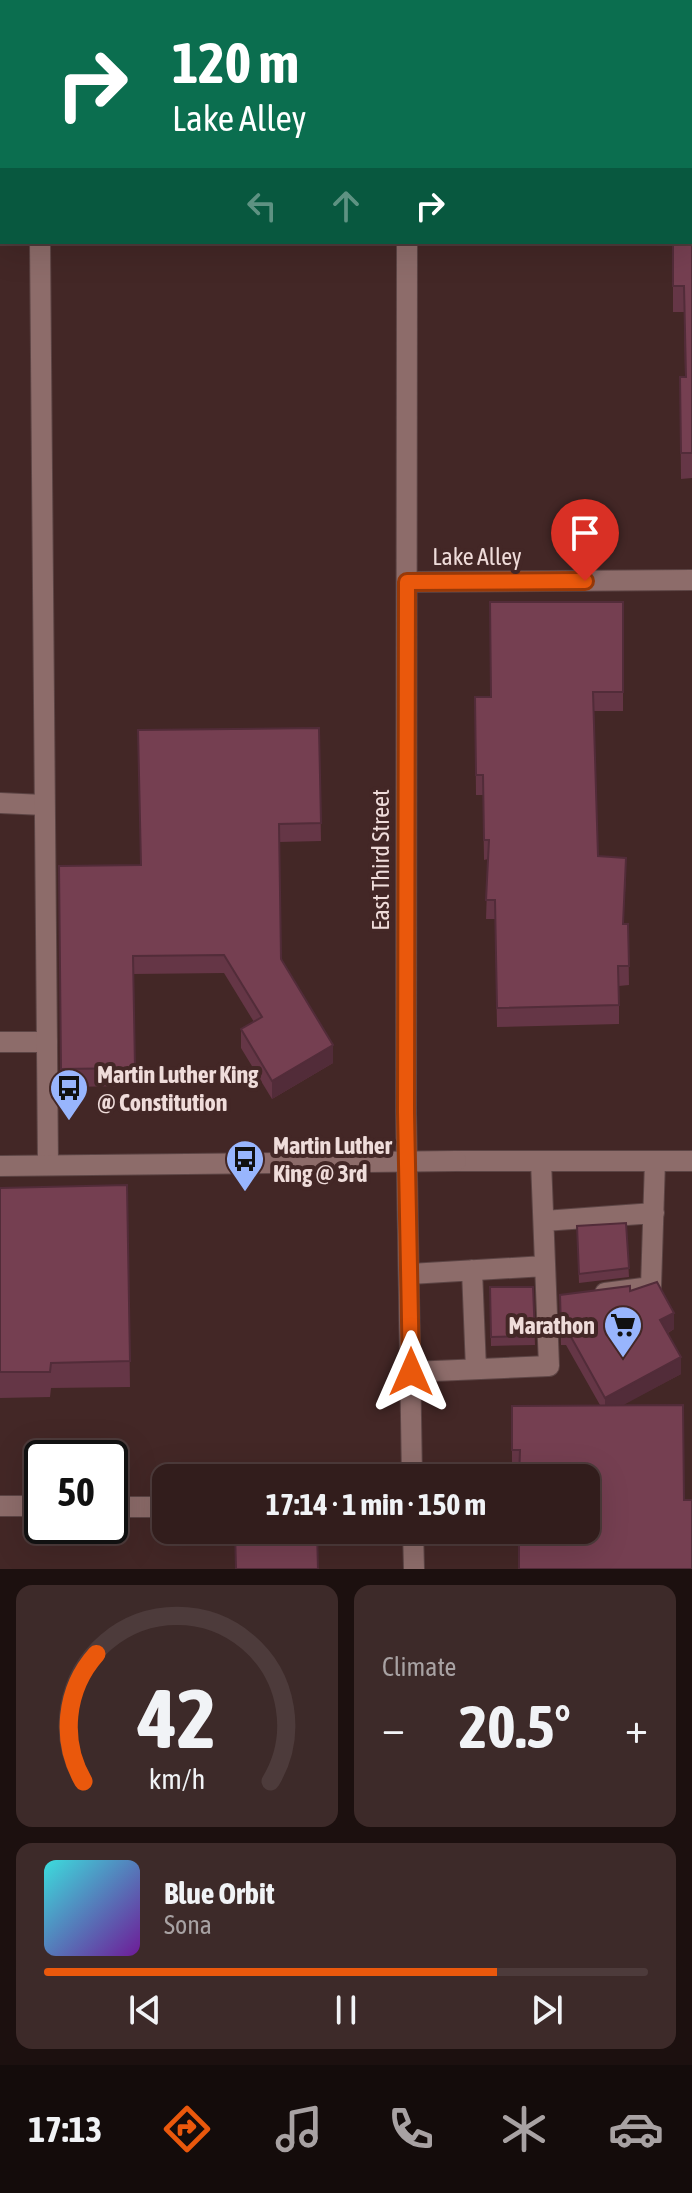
<!DOCTYPE html>
<html lang="en">
<head>
<meta charset="utf-8">
<style>
	:root { --surface:#321d1c; --page:#3d2a29; --text:#f1f3f6; --muted:#a8a2a3; --line:#4d3b3b; --accent:#ea580c }
	body { margin:0; font-family:"Asap Condensed",sans-serif; background:var(--page); color:var(--text); height:100vh; display:flex; flex-direction:column; font-size:30px; white-space:nowrap }
	* { box-sizing:border-box; margin:0 }
	p { font-size:26px; color:var(--muted) }
	.icon { flex:none; width:44px; height:44px; fill:none; stroke:currentColor; stroke-width:2; stroke-linecap:round; stroke-linejoin:round }
	.map { position:relative; height:1569px; overflow:hidden }
	.panel { display:flex; flex-direction:column; gap:16px; padding:16px; background:#1c100f; flex:1 }
	.panel>* { flex:none }
	.hud { position:absolute; left:0px; top:0px; width:692px; height:244px; box-shadow:0 8px 32px #0002,0 0 0 2px var(--line); background:#0b6e4f; color:#fff; overflow:hidden }
	.speed { position:absolute; left:24px; top:1440px; display:flex; gap:16px; font-size:40px; font-weight:700; text-align:center }
	.speed>* { display:grid; place-content:center; width:104px; height:104px; border-radius:50%; background:var(--surface); box-shadow:0 8px 32px #0002,0 0 0 2px var(--line); line-height:1 }
	.speed .limit { border:4px solid #111; border-radius:12px; background:#fff; color:#111 }
	.pin { position:absolute; display:grid; place-items:center; width:68px; height:68px; color:#fff; margin:-82px -34px; border-radius:50% 50% 50% 0; rotate:-45deg; box-shadow:0 0 8px #0007 }
	.pin .icon { rotate:45deg }
	.me { position:absolute; width:88px; margin:-44px; rotate:0deg; stroke-linejoin:round; filter:drop-shadow(0 0 6px #0008) }
	.turn { display:flex; align-items:center; gap:28px; height:168px; padding:0 40px; font-size:36px }
	.turn .icon { width:104px; height:104px; stroke-width:2.5 }
	.turn b { display:block; font-size:56px; line-height:68px }
	.lanes { display:flex; align-items:center; height:76px; padding:0 40px; background:#0003; justify-content:center; gap:40px; direction:ltr }
	.lanes .off { opacity:.35 }
	.big { font-size:60px; font-weight:700; line-height:1.1 }
	.panel .card { flex:1; display:flex; flex-direction:column; justify-content:center; gap:12px; min-width:0; padding:0 28px; border-radius:16px; background:var(--page) }
	.panel .dial { align-items:center; gap:0 }
	.dial svg { height:208px; overflow:visible; fill:none; stroke:var(--line); stroke-width:7; stroke-linecap:round; text-anchor:middle }
	.dial text { fill:var(--text); stroke:none }
	.song { display:flex; align-items:center; gap:24px }
	.cover { width:96px; height:96px; border-radius:12px; background:linear-gradient(135deg,hsl(180 70% 55%),hsl(280 70% 35%)) }
	.played { height:8px; border-radius:4px; background:linear-gradient(90deg,var(--accent) 75%,var(--line) 75%) }
	.keys { display:flex; justify-content:space-around; direction:ltr }
	.heat { display:flex; justify-content:space-between; align-items:center; font-size:44px; direction:ltr }
	.panel .tiles { flex:1; display:grid; gap:16px; grid-template-columns:1fr 1fr }
	.card:last-child { grid-column:span 2 }
	.trip { position:absolute; left:152px; top:1464px; width:448px; height:80px; border-radius:16px; background:var(--surface); box-shadow:0 8px 32px #0002,0 0 0 2px var(--line); font-weight:700; line-height:80px; text-align:center }
	.dock { display:flex; height:128px; justify-content:space-around; align-items:center; background:#140c0b; color:var(--muted) }
	.dock .icon { width:56px; height:56px }
	.dock .current { color:var(--accent) }
	.dock b { font-size:36px; color:var(--text) }
	.map>svg:first-child { display:block }
	.lines { fill:none; stroke-linecap:round; stroke-linejoin:round }
	.service-casing { stroke:#5c4444; stroke-width:22 }
	.minor-casing { stroke:#5c4444; stroke-width:22 }
	.tertiary-casing { stroke:#5c4444; stroke-width:22 }
	.secondary-casing { stroke:#5c4444; stroke-width:22 }
	.service { stroke:#8d6c6a; stroke-width:20 }
	.minor { stroke:#8d6c6a; stroke-width:20 }
	.tertiary { stroke:#8d6c6a; stroke-width:20 }
	.secondary { stroke:#8d6c6a; stroke-width:20 }
	.wall { fill:#653646 }
	.shaded-wall { fill:#522c39 }
	.building { fill:#753f51; stroke:#522c39; stroke-width:2 }
	.route-casing { stroke:#983908; stroke-width:20 }
	.route { stroke:#ea580c; stroke-width:14 }
	.labels { text-anchor:middle; dominant-baseline:central; stroke-width:8; stroke-linejoin:round; paint-order:stroke }
	.street-label { font-size:24px; fill:#efdcda; stroke:#432726 }
	.poi-label { font-size:24px; font-weight:bold; fill:#efdcda; stroke:#432726; text-anchor:start }
</style>
</head>
<body>
<div class="map">
<svg width="692" height="1569" viewBox="0 0 692 1569">
	<rect width="100%" height="100%" fill="#432726"/>
	<g class="lines">
		<defs>
			<path id="service" d="M407,582l285,-2
				M0,803l44,2
				M0,1042h47
				M544,1221l110,-8
				M472,1270l4,99
				M410,1274l135,-8
				M605,1293l46,-6 4,-126
				M411,1372l138,-6 -8,-205
				M0,1506h42
				M110,1507h56"/>
			<path id="minor" d="M37,0v2
				M40,242l8,923
				M456,1161h236"/>
			<path id="tertiary" d="M0,1166l456,-5"/>
			<path id="secondary" d="M408,2v-2
				M407,242l-1,870 6,366
				M413,1530l1,39"/>
		</defs>
		<use href="#service" class="service-casing"/>
		<use href="#minor" class="minor-casing"/>
		<use href="#tertiary" class="tertiary-casing"/>
		<use href="#secondary" class="secondary-casing"/>
		<use href="#service" class="service"/>
		<use href="#minor" class="minor"/>
		<use href="#tertiary" class="tertiary"/>
		<use href="#secondary" class="secondary"/>
	</g>
	<path class="wall" d="M692,26v452l-11,1 -1,-102h5l-1,-65h-11v-70z
		M623,602v109h-29l4,145 28,21 -3,47h5l1,61 -10,1v38l-122,3 -2,-108h-9l2,-60 -4,1 -1,-65h-7l-1,-98h16z
		M319,728l2,113 -42,1 2,117 52,104 -61,36 -31,-51v-19l13,-7 -30,-49 -91,1 2,112 -74,1 -2,-221 82,-1z
		M127,1185l3,202 -79,1 -1,9 -50,1v-210z
		M626,1223l3,54 -50,6 -2,-57z
		M490,1287h43l2,58 -44,1z
		M630,1291l44,38 -6,4 13,41 -59,31 62,95 8,69 -173,-94h-7v-69l88,-1 -34,-60h-5l-1,-50z"/>
	<path class="shaded-wall" d="M333,1045v18l-61,36v-18z
		M674,1313v16l-14,8v-17z
		M681,1357v17l-76,41v-17z"/>
	<path class="building" d="M690,26h2v427h-11l-1,-76h6l-2,-91h-11v-44h17z
		M490,602h133v90h-30l5,164 28,2 -3,66h5l1,42h-11l1,39 -122,3 -2,-108h-9l3,-60h-5l-1,-65h-7l-1,-78h16z
		M319,728l2,95 -42,1 2,135 52,86 -61,36 -31,-52 21,-12 -38,-62 -91,1 2,112 -74,1 -2,-203 82,-1 -3,-135z
		M127,1185l3,176 -79,2 -1,9h-50v-184z
		M626,1223l3,45 -50,6 -2,-48z
		M657,1282l17,31 -14,7 21,37 -76,41 -39,-70h-5l-1,-33 70,-9v5z
		M490,1287h43l2,49 -44,1z
		M683,1405l1,95h8v69h-173v-39h67v-52h-67l1,-28h-8v-44z
		M235,1530h82l1,39h-82z"/>
	<g class="lines">
		<defs>
			<path id="route" d="M411,1372l-5,-260 1,-530 178,-1"/>
		</defs>
		<use href="#route" class="route-casing"/>
		<use href="#route" class="route"/>
	</g>
	<defs>
		<symbol id="bus-pin" viewBox="-11 -11 22 30"><path d="M0 17L-7.5 6A9.5 9.5 0 1 1 7.5 6Z" fill="#98b5fd" stroke="#432726"/><path d="M-5-6H5V4H4V6H2V4H-2V6H-4V4H-5ZM-3.5-4V0h7V-4ZM-3.5 1.2v1.5H-2V1.2ZM2 1.2v1.5H3.5V1.2Z" fill="#111"/></symbol>
		<symbol id="supermarket-pin" viewBox="-11 -11 22 30"><path d="M0 17L-7.5 6A9.5 9.5 0 1 1 7.5 6Z" fill="#98b5fd" stroke="#432726"/><path d="M-6-5.5h2.5l.6 2H6L4.5 2H-2.5L-4.4-4H-6ZM-1.5 3.2a1.3 1.3 0 1 0 .1 0ZM3 3.2a1.3 1.3 0 1 0 .1 0Z" fill="#111"/></symbol>
	</defs>
	<g fill-rule="evenodd">
		<use href="#bus-pin" x="47" y="1066" width="44" height="60"/>
		<use href="#bus-pin" x="223" y="1137" width="44" height="60"/>
		<use href="#supermarket-pin" x="601" y="1303" width="44" height="60"/>
	</g>
	<g class="labels">
		<g class="street-label">
			<text x="477" y="556">Lake Alley</text>
			<text transform="translate(380 860) rotate(-90)">East Third Street</text>
		</g>
		<g class="poi-label">
			<text x="97" y="1074">Martin Luther King<tspan x="97" dy="28">@ Constitution</tspan></text>
			<text x="273" y="1145">Martin Luther<tspan x="273" dy="28">King @ 3rd</tspan></text>
			<text x="595" y="1325" text-anchor="end">Marathon</text>
		</g>
	</g>
</svg>
<div class="speed"><div class="limit">50</div></div>
<div class="pin" style="left:585px;top:581px;background:#d93025"><svg class="icon" aria-label="arrive" viewBox="0 0 24 24"><path d="M6 21V4h12l-3 4 3 4H6"/></svg></div>
<svg class="me" style="left:411px;top:1372px" viewBox="-20 -20 40 40"><path d="M0-17L14 15 0 8-14 15z" fill="#ea580c" stroke="#fff" stroke-width="4"/></svg>
<div class="trip">17:14 · 1 min · 150 m</div>
<div class="hud">
<div class="turn"><svg class="icon" aria-label="right" viewBox="0 0 24 24"><path d="M7 20v-9h11M14 6l5 5-5 5"/></svg><div><b>120 m</b>Lake Alley</div></div>
<div class="lanes"><svg class="icon off" aria-label="left" viewBox="0 0 24 24"><path d="M17 20v-9H6M10 6l-5 5 5 5"/></svg><svg class="icon off" aria-label="ahead" viewBox="0 0 24 24"><path d="M12 20V5M6 11l6-6 6 6"/></svg><svg class="icon" aria-label="right" viewBox="0 0 24 24"><path d="M7 20v-9h11M14 6l5 5-5 5"/></svg></div>
</div>
</div>
<section class="panel">
<div class="tiles">
<div class="card dial"><svg viewBox="0 0 100 80">
<path d="M14 69A42 42 0 1 1 86 69"/>
<path d="M14 69A42 42 0 0 1 19 20" stroke="#ea580c"/>
<text x="50" y="56" font-size="32" font-weight="700">42</text>
<text x="50" y="72" font-size="11">km/h</text>
</svg></div>
<div class="card"><p>Climate</p>
<div class="heat"><a>−</a><b class="big">20.5°</b><a>+</a></div>
</div>
<div class="card">
<div class="song"><i class="cover"></i><div><b>Blue Orbit</b><p>Sona</p></div></div>
<div class="played"></div>
<div class="keys"><svg class="icon" aria-label="previous" viewBox="0 0 24 24"><path d="M18 5L8 12l10 7zM5 5v14"/></svg><svg class="icon" aria-label="pause" viewBox="0 0 24 24"><path d="M8 5v14M16 5v14"/></svg><svg class="icon" aria-label="next" viewBox="0 0 24 24"><path d="M6 5l10 7-10 7zM19 5v14"/></svg></div>
</div>
</div>
</section>
<nav class="dock">
<b>17:13</b>
<svg class="icon current" aria-label="directions" viewBox="0 0 24 24"><path d="M12 3l9 9-9 9-9-9zM9 14v-3h6M13 9l2 2-2 2"/></svg>
<svg class="icon" aria-label="music" viewBox="0 0 24 24"><path d="M9 18V5l10-2v13"/><circle cx="6" cy="18" r="3"/><circle cx="16" cy="16" r="3"/></svg>
<svg class="icon" aria-label="phone" viewBox="0 0 24 24"><path d="M5 4h4l2 5-3 2q2 4 5 5l2-3 5 2v4C11 20 4 13 5 4z"/></svg>
<svg class="icon" aria-label="climate" viewBox="0 0 24 24"><path d="M12 3v18M4 7l16 10M4 17L20 7"/></svg>
<svg class="icon" aria-label="car" viewBox="0 0 24 24"><path d="M5 17H2v-5l4-1 3-4h7l3 4 3 1v5h-3M9 17h6M6 11h13"/><circle cx="7" cy="17" r="2"/><circle cx="17" cy="17" r="2"/></svg>
</nav>
</body>
</html>
